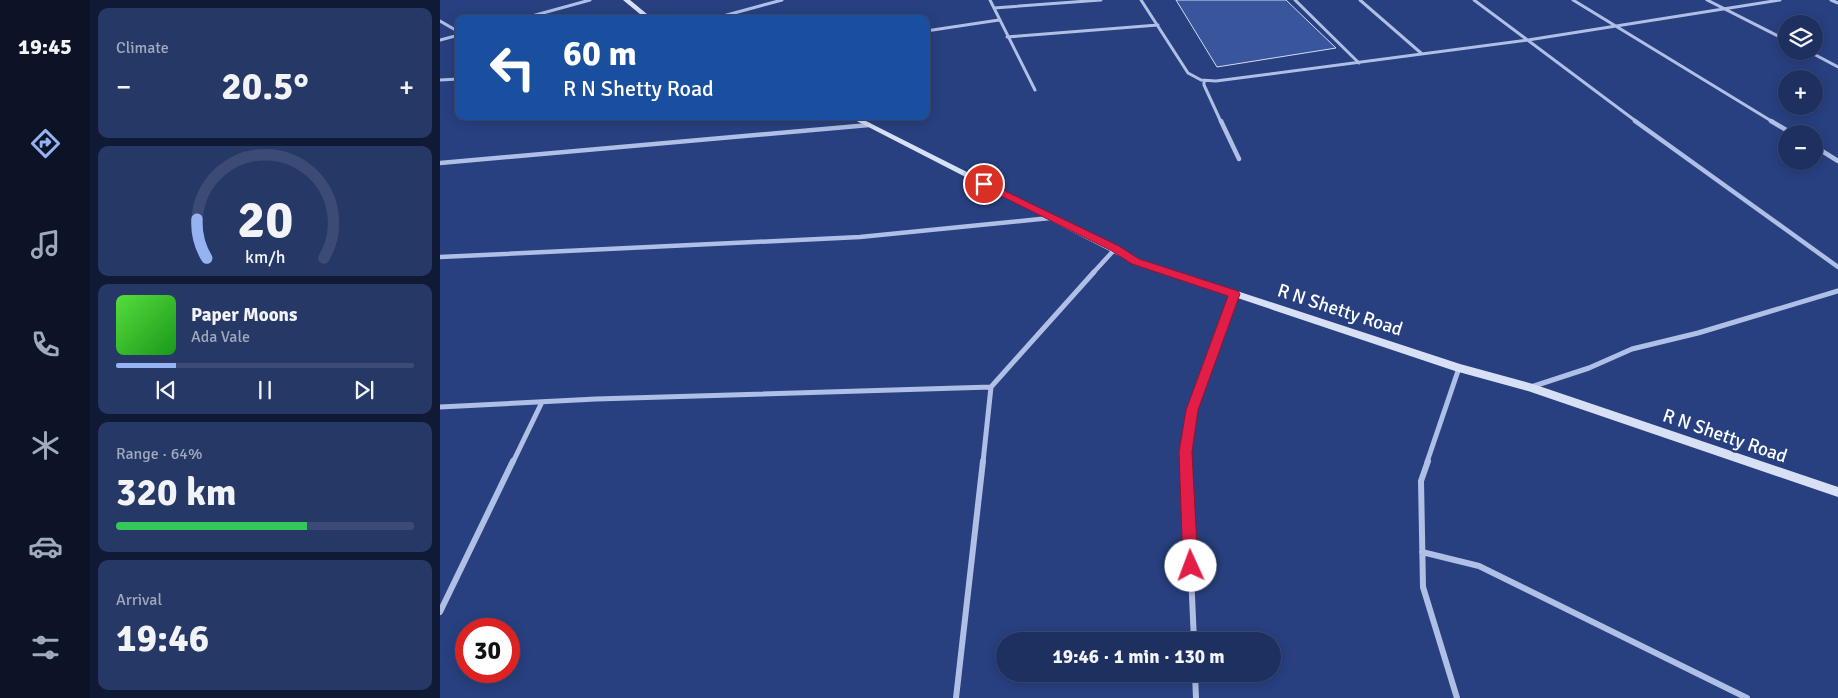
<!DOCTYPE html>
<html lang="en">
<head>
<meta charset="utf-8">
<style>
	:root { --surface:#1e3060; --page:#263866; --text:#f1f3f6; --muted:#a1a9bd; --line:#3c4b75; --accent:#95b2f1 }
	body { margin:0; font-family:Signika,sans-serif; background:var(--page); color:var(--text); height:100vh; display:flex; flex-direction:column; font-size:19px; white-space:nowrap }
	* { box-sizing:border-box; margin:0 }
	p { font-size:16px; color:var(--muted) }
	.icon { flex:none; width:28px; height:28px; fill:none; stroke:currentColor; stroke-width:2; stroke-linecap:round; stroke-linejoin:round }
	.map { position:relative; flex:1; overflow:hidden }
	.sheet { display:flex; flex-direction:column; gap:8px; padding:8px; background:#101a35; width:350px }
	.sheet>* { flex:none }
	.banner { position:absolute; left:15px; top:15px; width:475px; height:105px; border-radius:10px; box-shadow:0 2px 12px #0003,0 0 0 1px var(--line); background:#1a4fa0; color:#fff; overflow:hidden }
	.buttons { position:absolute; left:1338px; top:15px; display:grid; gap:10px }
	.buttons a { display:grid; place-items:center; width:45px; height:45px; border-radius:50%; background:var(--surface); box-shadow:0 2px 12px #0003,0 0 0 1px var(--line); font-size:25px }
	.speed { position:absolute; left:15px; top:618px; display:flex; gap:10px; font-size:25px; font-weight:700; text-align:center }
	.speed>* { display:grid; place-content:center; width:65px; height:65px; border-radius:50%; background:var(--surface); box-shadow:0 2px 12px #0003,0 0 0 1px var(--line); line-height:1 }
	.speed .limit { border:8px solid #d22; background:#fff; color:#111 }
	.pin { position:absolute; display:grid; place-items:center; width:42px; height:42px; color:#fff; margin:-21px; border:2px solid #fff; border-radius:50%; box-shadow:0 1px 5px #0007 }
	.me { position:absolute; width:55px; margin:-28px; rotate:358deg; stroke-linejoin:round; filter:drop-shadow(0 0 4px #0008) }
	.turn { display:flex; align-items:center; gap:18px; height:105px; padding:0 25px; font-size:22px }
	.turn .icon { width:65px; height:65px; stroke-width:2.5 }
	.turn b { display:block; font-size:35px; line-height:42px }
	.big { font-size:38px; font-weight:700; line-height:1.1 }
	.sheet .card { flex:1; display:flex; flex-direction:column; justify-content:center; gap:8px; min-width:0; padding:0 18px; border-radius:10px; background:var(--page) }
	.sheet .dial { align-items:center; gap:0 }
	.dial svg { height:130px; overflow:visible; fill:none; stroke:var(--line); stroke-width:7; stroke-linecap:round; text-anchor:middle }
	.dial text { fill:var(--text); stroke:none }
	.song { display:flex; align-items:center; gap:15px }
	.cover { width:60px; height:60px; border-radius:8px; background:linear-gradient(135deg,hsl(110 70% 55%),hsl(120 70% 35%)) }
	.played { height:5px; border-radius:2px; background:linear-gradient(90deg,var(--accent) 20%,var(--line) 20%) }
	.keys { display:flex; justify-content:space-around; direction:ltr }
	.heat { display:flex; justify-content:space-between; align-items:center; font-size:28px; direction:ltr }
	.charge { height:8px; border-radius:4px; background:linear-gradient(90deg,#34c759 64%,var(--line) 0) }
	.trip { position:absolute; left:556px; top:632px; width:285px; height:50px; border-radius:25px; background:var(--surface); box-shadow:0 2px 12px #0003,0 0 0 1px var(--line); font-weight:700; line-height:50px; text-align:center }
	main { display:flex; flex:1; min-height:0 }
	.tab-bar { display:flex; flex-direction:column; width:90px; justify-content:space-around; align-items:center; background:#0c1326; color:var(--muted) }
	.tab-bar .icon { width:35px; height:35px }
	.tab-bar .active { color:var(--accent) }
	.tab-bar b { font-size:22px; color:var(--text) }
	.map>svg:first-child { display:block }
	.building { fill:#39559c; stroke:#d2dcf5 }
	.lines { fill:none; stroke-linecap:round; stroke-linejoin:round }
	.street-far3 { stroke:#afbfe5; stroke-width:3 }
	.street-far2 { stroke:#afbfe5; stroke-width:4.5 }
	.street-far1 { stroke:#afbfe5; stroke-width:5 }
	.street { stroke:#afbfe5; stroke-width:6 }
	.secondary { fill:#d8e0f5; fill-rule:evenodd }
	.route { fill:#e11d48; stroke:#92132f }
	.labels { text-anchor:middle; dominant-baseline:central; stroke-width:5; stroke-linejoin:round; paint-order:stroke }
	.street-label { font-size:19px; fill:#fff; stroke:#284080 }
</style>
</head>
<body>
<main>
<nav class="tab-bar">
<b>19:45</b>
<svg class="icon active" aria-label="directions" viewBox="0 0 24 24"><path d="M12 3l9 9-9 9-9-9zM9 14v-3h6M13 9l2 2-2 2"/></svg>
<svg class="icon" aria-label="music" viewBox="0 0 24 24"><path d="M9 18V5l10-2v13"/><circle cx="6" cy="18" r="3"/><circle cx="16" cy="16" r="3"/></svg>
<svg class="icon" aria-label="phone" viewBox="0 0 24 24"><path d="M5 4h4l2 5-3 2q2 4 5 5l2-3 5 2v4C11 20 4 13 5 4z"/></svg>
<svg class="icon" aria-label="climate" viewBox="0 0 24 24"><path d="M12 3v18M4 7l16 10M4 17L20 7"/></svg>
<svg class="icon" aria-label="car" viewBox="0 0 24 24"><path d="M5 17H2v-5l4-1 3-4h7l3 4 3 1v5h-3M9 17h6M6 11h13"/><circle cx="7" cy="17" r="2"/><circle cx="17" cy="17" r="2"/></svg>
<svg class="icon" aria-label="filters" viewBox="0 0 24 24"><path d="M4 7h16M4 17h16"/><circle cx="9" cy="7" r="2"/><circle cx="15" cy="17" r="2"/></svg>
</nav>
<section class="sheet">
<div class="card"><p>Climate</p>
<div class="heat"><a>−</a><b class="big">20.5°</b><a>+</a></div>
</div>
<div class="card dial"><svg viewBox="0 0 100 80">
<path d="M14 69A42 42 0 1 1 86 69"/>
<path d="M14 69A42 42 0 0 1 8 45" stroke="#95b2f1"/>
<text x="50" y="56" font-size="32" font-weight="700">20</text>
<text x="50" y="72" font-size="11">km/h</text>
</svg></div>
<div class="card">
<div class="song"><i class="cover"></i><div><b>Paper Moons</b><p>Ada Vale</p></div></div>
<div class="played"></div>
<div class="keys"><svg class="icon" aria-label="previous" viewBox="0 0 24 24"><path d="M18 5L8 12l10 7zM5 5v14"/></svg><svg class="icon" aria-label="pause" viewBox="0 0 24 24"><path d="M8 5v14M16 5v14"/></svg><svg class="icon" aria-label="next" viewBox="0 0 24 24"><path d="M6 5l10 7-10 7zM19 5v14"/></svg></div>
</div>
<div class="card"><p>Range · 64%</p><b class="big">320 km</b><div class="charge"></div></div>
<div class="card"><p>Arrival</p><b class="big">19:46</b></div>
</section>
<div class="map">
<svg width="1398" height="698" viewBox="0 0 1398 698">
	<rect width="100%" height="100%" fill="#284080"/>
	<path class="building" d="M736,0h110l50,48 -119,19z"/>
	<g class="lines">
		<path class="street-far3" d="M550,0l45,90
			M701,0l47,73 13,7 15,1 312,-41 252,-40
			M855,0l64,63
			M920,0l61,53
			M1034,0l163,122
			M1133,0l200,122
			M1267,0l79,40
			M1391,0l7,3
			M554,8l107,-8
			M81,19l69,-19
			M272,19l70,-19
			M0,21l19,11
			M486,31l73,-11
			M567,37l151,-12
			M0,40l19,-5
			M1368,51l30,16
			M0,80l19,-1
			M764,81v4l17,37"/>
		<path class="street-far2" d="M781,121l18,38
			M1195,121l203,146
			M1331,121l22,13
			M1374,146l24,15
			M0,163l429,-38
			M0,257l420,-20 190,-19
			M653,273l22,-24"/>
		<path class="street-far1" d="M1091,387l58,-19 43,-19 66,-16 140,-42
			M0,407l156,-8 395,-12 103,-115
			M73,462l29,-60
			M543,462l8,-75
			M746,462c-2,-53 30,-118 48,-168
			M987,462l32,-94"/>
		<path class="street" d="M746,461l8,180
			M988,461l-7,20 2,106 34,111
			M982,552l57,14 268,132
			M0,612l73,-151
			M755,674l1,24
			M516,698l27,-237"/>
		<path class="secondary" d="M183,0h7l23,19h-7z
			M407,116h9l283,143 321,105 73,20 305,103v10l-310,-106 -73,-20 -322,-108z"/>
	</g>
	<path class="route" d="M544,181l135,65 20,13 99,32 2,3 -42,116 -6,42 6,114 -2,4 -5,2 -5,-2 -3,-4 -4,-114 7,-42 42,-114 -96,-32 -20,-13 -131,-65 -1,-2z"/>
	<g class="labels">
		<g class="street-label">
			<text transform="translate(900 310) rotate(18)">R N Shetty Road</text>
			<text transform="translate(1285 436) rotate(19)">R N Shetty Road</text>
		</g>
	</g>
</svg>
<div class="buttons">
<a><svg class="icon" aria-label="layers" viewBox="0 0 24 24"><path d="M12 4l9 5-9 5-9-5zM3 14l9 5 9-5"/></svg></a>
<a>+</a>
<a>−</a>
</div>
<div class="speed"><div class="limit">30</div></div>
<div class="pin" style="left:544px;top:184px;background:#d93025"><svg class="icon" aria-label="arrive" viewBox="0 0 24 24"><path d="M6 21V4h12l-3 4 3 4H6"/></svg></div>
<svg class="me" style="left:751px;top:566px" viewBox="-20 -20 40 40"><circle r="19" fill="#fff"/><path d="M0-13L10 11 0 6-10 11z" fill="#e11d48"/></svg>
<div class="trip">19:46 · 1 min · 130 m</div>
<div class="banner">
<div class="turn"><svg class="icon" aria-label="left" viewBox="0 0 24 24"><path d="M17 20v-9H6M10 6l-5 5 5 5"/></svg><div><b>60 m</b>R N Shetty Road</div></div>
</div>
</div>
</main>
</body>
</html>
